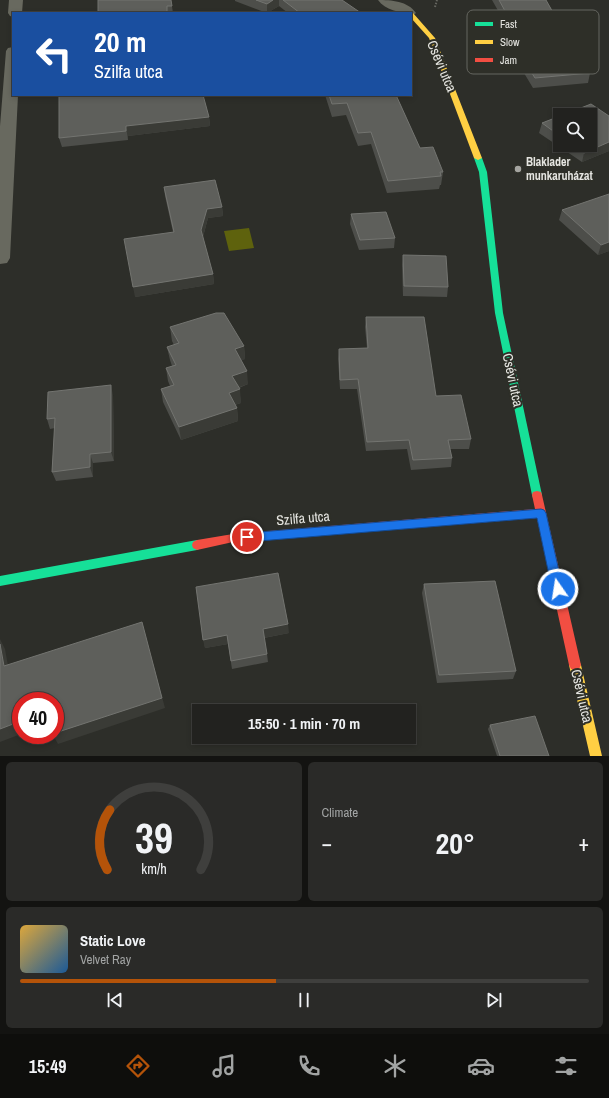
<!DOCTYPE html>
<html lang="en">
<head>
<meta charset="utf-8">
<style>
	:root { --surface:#22221f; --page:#2a2a28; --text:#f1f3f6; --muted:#a2a4a4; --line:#3f3f3d; --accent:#b45309 }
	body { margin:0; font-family:"Archivo Narrow",sans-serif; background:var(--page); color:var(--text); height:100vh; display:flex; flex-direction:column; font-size:15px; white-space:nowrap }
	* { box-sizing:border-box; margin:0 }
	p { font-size:13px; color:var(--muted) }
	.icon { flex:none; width:22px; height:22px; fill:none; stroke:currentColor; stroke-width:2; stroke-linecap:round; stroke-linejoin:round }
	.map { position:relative; height:756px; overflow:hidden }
	.panel { display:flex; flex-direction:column; gap:6px; padding:6px; background:#131311; flex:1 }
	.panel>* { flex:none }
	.top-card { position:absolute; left:12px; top:12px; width:400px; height:84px; border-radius:0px; box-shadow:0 2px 6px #0003,0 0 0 1px var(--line); background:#1a4fa0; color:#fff; overflow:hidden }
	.fabs { position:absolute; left:553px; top:108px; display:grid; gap:8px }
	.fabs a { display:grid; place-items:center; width:44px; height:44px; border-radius:0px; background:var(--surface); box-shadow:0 2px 6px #0003,0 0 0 1px var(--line); font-size:20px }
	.speed { position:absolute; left:12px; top:692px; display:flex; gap:8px; font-size:20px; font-weight:700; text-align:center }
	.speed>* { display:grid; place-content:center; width:52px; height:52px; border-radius:50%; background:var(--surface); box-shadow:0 2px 6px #0003,0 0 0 1px var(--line); line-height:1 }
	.speed .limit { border:6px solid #d22; background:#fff; color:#111 }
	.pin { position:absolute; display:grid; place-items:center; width:34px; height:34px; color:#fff; margin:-17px; border:2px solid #fff; border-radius:50%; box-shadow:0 1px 4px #0007 }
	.me { position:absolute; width:44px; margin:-22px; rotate:347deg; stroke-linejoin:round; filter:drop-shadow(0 0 3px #0008) }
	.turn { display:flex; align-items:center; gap:14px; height:84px; padding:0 16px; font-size:18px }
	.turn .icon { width:52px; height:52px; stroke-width:2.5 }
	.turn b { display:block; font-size:28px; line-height:34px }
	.big { font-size:30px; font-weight:700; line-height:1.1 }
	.panel .tile { flex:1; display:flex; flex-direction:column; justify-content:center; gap:6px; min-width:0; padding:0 14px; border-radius:6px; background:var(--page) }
	.panel .dial { align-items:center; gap:0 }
	.dial svg { height:104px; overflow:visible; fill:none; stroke:var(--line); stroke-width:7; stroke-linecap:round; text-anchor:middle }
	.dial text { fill:var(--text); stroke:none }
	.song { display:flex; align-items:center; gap:12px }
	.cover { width:48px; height:48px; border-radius:6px; background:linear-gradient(135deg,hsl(40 70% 55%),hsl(210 70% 35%)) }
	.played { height:4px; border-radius:2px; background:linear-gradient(90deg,var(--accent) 45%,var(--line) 45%) }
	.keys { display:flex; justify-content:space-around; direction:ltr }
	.heat { display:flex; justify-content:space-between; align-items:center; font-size:22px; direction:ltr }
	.panel .tiles { flex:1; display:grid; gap:6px; grid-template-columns:1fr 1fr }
	.tile:last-child { grid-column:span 2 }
	.trip { position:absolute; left:192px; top:704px; width:224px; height:40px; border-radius:0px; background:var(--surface); box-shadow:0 2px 6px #0003,0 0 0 1px var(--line); font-weight:700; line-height:40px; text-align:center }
	.dock { display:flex; height:64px; justify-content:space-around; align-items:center; background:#0e0e0c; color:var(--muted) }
	.dock .icon { width:28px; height:28px }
	.dock .current { color:var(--accent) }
	.dock b { font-size:18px; color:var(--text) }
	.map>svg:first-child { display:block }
	.water { fill:#5e620d }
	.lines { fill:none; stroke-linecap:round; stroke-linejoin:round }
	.path { stroke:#666760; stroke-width:2; stroke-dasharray:1.5 1.5; stroke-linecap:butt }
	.street { fill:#68695f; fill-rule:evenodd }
	.fast { fill:#16e098; fill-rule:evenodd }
	.slow { fill:#ffcf43; fill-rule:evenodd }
	.jam { fill:#f24e42; fill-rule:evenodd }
	.wall { fill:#4d4e4a }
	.shaded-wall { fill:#3a3b36 }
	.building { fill:#5e5f5b; stroke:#737470 }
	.route { fill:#1a73e8; stroke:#114b97 }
	.poi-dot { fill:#a5a5a1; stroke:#2e2f28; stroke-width:1.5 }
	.labels { text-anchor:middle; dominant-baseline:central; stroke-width:4; stroke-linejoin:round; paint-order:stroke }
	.far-poi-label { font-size:12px; font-weight:bold; fill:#e5e5e1; stroke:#2e2f28; text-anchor:start }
	.street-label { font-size:14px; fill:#e5e5e1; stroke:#2e2f28 }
	.key { fill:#2e2f28; stroke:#656660; stroke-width:1 }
	.key-label { font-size:11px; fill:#e5e5e1 }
</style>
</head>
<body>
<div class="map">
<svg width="609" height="756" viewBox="0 0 609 756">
	<rect width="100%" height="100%" fill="#2d2e29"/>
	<path class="water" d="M249,228l5,20 -25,3 -5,-20z"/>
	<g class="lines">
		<path class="path" d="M435,7l2,-7"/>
		<path class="street" d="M9,0h14l-1,13h-9v4l-3,-1 -2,-3z
			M378,0c13,0 30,1 38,13l-5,4v-4c-11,0 -26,-3 -33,-13z
			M13,47v48h5l-8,163 -3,5 -7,1v-138l6,-75 2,-3z"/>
		<path class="fast" d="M478,156l4,2 5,14 16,141 39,182 -1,3 -4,1 -4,-1 -1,-3 -37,-182 -16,-141 -5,-14z
			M197,540l4,2 1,3 -1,3 -4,2 -197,36v-10z"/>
		<path class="slow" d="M409,13h4l22,25 47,120 -4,2 -4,-2 -45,-120 -18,-20v-5z
			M575,660l4,1 2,4 21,91h-12l-21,-91 2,-4z"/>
		<path class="jam" d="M537,491l4,1 1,3 39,170 -2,4 -4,1 -4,-1 -2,-4 -32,-147 -304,24 -36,8 -4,-2 -1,-3 1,-3 4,-2 36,-6 302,-25 -3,-14 1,-3z"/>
	</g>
	<path class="wall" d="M171,0l2,13h-75z
		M235,0h107l19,13h-73l-9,-7 -12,7 -32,-12z
		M492,0h54l9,16 -1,6 36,51 -2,10 -55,5 -15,-25 1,-10h3z
		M325,95h71l24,53 23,24 -2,13h-1l-1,4 -52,4 -16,-49 -13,2 -12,-31 -14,2z
		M560,116v29h30l19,-29v35l-27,11 -43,-29 3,-10z
		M209,117l1,9 -82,10v4l-66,7 -3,-9z
		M164,187l58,20 1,9 -15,2 -5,19 10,37 1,10 -79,13 38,-65 -8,-36z
		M562,210l47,41 -11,4 -39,-35z
		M351,214l44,24 -1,10 -35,2 -9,-26z
		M403,255l45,32 -1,10 -44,-1 -1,-31z
		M366,317l70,79 35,43 -2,10h-19l2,9 -1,9 -40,3 -4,-21 -41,2 -9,-62h-17l-2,-30 1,-10 28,-1 -2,-21z
		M170,327l74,19 1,13 -4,1 7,24 -9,4 2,15 -6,2 2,3 1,13 -57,19 -18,-38 -2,-13 9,-3 -2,-5 -2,-13 6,-2 -2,-6 -3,-13 7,-2 -2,-4z
		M113,395l1,66 -21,2v14l-37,4 -4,-9 3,-44 -5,1 -3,-10z
		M424,584l92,87 -3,8 -76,4 -15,-90z
		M196,587l93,46 -25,5 3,16 1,8 -36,7 -4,-25 -23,4z
		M490,725l59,31h-52l-9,-27z"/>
	<path class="shaded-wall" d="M273,0h6v6l-12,7v-9z
		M209,117l1,9 -82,10v4l-2,-14z
		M609,142v9l-27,11 2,-9z
		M222,207l1,9 -15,2 -6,22 -1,-10 6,-21z
		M609,242v9l-11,4 3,-10z
		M213,274l1,10 -79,13 -2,-10z
		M244,346l1,13 -9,3 -1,-13z
		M247,371l1,13 -14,5 -2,-13z
		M111,385l2,10 1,66 -3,-9z
		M240,389l1,14 -11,3 -1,-13z
		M237,408l1,13 -57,19 -2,-13z
		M90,454l3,9v14l-3,-10z
		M142,622l23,86 -107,36 -5,-9h2v-2z
		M288,624l1,9 -26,5v-9z
		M227,635l1,9 -23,4 -2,-8z
		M0,639l5,10 5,28 -6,-11 -4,-22z
		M21,721v13l-21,8v-13z"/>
	<path class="building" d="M98,0h73l1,6h-5v7h-69z
		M256,0h17l-6,4z
		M283,0h59l19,13h-61z
		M499,0h47l9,16h-6l41,57 -55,5 -16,-25h9z
		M59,95h144l6,22 -83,9v5l-67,7z
		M329,95h67l24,53 13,-1 10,25h-3l1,4 -53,5 -17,-49 -13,1 -11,-30 -15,1z
		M591,104l18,12v26l-25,11 -11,-8h17v-30h-27z
		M560,116v20l-18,-13z
		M215,180l7,27 -15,2 -6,21 12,44 -80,13 -9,-48 50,-7 -10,-45z
		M609,194v48l-8,3 -39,-35z
		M386,212l9,26 -35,2 -9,-26z
		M403,255l43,1 2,31 -44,-1z
		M216,313h8l20,33 -9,3 12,22 -15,5 8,13 -11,4 8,15 -58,19 -18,-38 13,-4 -8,-17 10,-3 -9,-18 12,-4 -9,-16z
		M366,317h58l12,79 25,-1 10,44 -23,1 4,18 -39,2 -4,-20 -42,2 -9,-63 -18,1 -1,-31 29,-1z
		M111,385v67l-21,2v13l-38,5 3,-54 -8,1 1,-27z
		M278,573l10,51 -25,5 4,25 -36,7 -4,-26 -24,5 -7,-53z
		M495,581l21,90 -77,4 -15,-91z
		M142,622l20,76 -107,35v-32h-34v20l-21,8v-85l4,22z
		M535,716l14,40h-49l-10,-31z"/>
	<path class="route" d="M541,509l3,1 2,3 17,76 -1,3 -4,2 -4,-2 -2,-3 -15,-71 -290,24 -4,-2 -2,-3 2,-3 4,-1z"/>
	<circle class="poi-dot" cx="518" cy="169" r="4"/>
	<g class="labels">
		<g class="far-poi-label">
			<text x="526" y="162">Blaklader<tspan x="526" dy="14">munkaruházat</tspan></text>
		</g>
		<g class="street-label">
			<text transform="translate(442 66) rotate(67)">Csévi utca</text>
			<text transform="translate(513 380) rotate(78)">Csévi utca</text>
			<text transform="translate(303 518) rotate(-5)">Szilfa utca</text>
			<text transform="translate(582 696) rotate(77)">Csévi utca</text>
		</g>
	</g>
	<rect x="467" y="10" width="132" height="64" rx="6" class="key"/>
	<rect x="475" y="22" width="18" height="4" fill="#16e098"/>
	<rect x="475" y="40" width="18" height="4" fill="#ffcf43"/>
	<rect x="475" y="58" width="18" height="4" fill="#f24e42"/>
	<g class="key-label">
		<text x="500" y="28">Fast</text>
		<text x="500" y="46">Slow</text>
		<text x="500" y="64">Jam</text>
	</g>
</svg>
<div class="fabs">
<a><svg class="icon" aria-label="search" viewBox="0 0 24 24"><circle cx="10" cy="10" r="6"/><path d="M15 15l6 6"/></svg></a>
</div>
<div class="speed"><div class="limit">40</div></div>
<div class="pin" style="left:247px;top:537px;background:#d93025"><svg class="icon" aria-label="arrive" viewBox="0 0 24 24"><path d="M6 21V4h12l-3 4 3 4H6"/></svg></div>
<svg class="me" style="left:558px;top:589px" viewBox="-20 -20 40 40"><circle r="17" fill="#1a73e8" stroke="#fff" stroke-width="3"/><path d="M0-11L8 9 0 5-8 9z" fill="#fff"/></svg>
<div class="trip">15:50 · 1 min · 70 m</div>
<div class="top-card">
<div class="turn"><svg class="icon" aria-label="left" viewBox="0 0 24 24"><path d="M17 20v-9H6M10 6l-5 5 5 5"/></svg><div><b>20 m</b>Szilfa utca</div></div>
</div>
</div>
<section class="panel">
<div class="tiles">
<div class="tile dial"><svg viewBox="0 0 100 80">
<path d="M14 69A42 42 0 1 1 86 69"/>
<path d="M14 69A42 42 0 0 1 16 23" stroke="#b45309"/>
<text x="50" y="56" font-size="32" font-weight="700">39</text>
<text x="50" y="72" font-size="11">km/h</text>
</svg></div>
<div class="tile"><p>Climate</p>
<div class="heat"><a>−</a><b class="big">20°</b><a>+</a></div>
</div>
<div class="tile">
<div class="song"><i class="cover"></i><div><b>Static Love</b><p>Velvet Ray</p></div></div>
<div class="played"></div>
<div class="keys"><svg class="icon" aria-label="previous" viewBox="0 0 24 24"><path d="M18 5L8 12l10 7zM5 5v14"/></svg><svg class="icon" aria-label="pause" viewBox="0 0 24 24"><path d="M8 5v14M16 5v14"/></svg><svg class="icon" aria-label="next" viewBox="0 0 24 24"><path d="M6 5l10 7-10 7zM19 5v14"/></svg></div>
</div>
</div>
</section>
<nav class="dock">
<b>15:49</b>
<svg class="icon current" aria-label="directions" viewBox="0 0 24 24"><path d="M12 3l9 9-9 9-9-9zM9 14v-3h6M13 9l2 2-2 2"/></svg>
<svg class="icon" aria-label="music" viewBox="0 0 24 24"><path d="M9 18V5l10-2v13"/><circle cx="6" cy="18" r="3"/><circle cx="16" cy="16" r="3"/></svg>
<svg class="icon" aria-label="phone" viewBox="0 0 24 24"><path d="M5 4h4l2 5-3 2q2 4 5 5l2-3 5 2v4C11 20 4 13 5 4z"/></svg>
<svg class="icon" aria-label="climate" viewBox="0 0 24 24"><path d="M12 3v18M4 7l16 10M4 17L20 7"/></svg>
<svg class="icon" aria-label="car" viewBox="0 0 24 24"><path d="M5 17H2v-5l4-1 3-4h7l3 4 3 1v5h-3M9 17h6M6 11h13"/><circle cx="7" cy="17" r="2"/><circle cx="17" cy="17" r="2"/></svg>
<svg class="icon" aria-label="filters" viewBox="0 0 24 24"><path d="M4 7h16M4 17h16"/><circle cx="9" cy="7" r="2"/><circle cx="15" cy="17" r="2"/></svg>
</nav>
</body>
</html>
